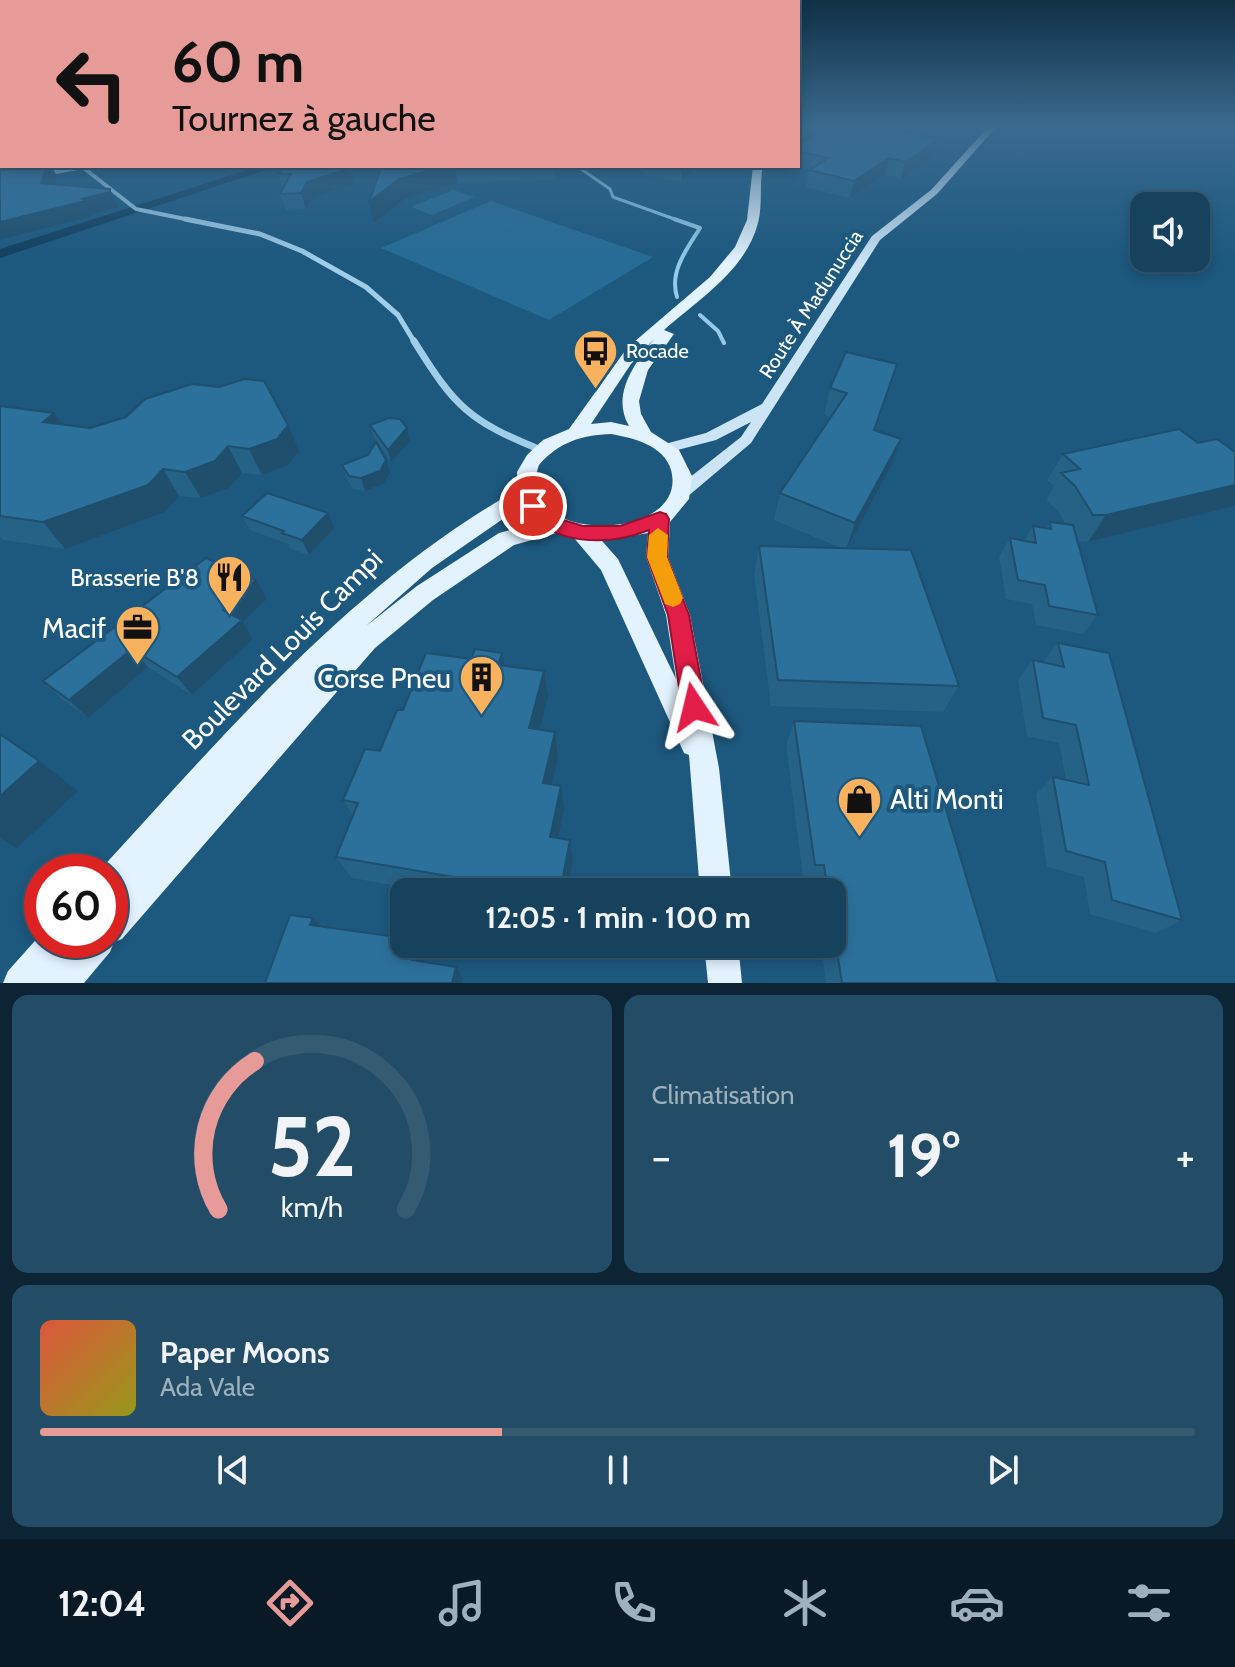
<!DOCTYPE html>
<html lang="fr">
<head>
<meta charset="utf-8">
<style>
	:root { --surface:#16425e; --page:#234d67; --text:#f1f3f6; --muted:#9eb0bc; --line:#355b73; --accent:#e69b98 }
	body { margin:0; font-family:Cabin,sans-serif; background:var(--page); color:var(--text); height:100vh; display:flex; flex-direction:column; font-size:30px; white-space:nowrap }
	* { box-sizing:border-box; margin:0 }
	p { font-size:26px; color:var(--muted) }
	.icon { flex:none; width:44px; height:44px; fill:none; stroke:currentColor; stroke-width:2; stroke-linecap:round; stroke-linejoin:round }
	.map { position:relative; height:983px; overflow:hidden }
	.details { display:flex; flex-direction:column; gap:12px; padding:12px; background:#0c2434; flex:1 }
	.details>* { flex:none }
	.top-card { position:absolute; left:0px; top:0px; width:800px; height:168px; box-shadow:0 4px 12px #0003,0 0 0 2px var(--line); background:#e69b98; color:#111; overflow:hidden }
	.controls { position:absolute; left:1130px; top:192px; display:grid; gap:16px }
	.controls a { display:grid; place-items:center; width:80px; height:80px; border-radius:16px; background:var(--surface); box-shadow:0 4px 12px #0003,0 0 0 2px var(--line); font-size:40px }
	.speed { position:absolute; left:24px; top:854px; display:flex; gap:16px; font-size:40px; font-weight:700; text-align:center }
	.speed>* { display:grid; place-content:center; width:104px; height:104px; border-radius:50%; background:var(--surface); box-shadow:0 4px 12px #0003,0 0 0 2px var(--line); line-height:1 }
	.speed .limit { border:12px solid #d22; background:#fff; color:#111 }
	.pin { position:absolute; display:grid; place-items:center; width:68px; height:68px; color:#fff; margin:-34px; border:4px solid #fff; border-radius:50%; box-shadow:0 2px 8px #0007 }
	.me { position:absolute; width:88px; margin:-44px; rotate:350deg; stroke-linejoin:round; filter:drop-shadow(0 0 6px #0008) }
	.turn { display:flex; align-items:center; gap:28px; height:168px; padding:0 40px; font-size:36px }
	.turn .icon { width:104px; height:104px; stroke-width:2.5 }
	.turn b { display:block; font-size:56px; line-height:68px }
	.big { font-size:60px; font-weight:700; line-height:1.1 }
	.details .tile { flex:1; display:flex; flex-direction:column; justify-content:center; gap:12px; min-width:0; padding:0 28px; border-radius:16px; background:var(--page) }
	.details .dial { align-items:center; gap:0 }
	.dial svg { height:208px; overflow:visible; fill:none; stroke:var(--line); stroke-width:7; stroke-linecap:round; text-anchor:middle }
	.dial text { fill:var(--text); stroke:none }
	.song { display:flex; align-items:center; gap:24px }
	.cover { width:96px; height:96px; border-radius:12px; background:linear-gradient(135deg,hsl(10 70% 55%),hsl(60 70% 35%)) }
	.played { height:8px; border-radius:4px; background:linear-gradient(90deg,var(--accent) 40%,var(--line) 40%) }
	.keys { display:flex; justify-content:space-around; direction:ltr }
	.heat { display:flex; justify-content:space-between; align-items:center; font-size:44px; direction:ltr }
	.details .tiles { flex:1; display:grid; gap:12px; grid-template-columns:1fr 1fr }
	.tile:last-child { grid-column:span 2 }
	.trip { position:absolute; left:390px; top:878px; width:456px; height:80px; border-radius:16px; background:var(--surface); box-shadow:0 4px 12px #0003,0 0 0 2px var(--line); font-weight:700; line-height:80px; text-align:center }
	.tabs { display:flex; height:128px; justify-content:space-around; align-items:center; background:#091a26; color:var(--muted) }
	.tabs .icon { width:56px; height:56px }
	.tabs .on { color:var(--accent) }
	.tabs b { font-size:36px; color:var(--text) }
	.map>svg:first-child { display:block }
	.green { fill:#266c97 }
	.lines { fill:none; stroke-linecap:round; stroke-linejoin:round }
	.stream-far1 { stroke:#93caea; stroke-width:3 }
	.stream { stroke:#93caea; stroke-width:4 }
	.canal { fill:#133f5d; fill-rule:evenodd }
	.street-far2 { stroke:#a0cde8; stroke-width:4 }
	.street-far1 { stroke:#a0cde8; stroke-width:5 }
	.street { stroke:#a0cde8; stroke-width:7 }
	.secondary { fill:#cbe5f7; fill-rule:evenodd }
	.primary { fill:#e2f2fe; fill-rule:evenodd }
	.wall { fill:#266186 }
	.shaded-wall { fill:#1f4f6d }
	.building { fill:#2c719c; stroke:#1f4f6d; stroke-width:2 }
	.route { fill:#e11d48; stroke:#92132f; stroke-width:2 }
	.slow { fill:#f59e0b }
	.labels { text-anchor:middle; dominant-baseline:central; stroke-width:8; stroke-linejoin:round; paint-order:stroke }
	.far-street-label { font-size:20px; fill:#fff; stroke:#1d587e }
	.far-poi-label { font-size:20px; fill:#fff; stroke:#1d587e; text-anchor:start }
	.poi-label { font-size:24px; fill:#fff; stroke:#1d587e; text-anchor:end }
	.near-poi-label { font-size:28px; fill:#fff; stroke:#1d587e; text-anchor:end }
	.near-street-label { font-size:28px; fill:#fff; stroke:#1d587e }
</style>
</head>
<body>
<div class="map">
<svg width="1235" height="983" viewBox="0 0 1235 983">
	<rect width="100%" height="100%" fill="#1d587e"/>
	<path class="green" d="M453,190l21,7 -42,18 -21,-8z
		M491,201l162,56 -104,63 -168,-72z"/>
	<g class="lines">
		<path class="stream-far1" d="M581,169l29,20 3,8 67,24"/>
		<path class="stream" d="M674,219l26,9c-13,21 -31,43 -23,69
			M700,315l18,16 6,12"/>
		<path class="canal" d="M260,166h18l-278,92v-9z"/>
		<path class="street-far2" d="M85,169l51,40 59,12
			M44,174l45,-8"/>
		<path class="street-far1" d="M185,219l75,15 42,17 64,36 32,28 17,28"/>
		<path class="street" d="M414,341c41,66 55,80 127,109"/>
		<path class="secondary" d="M989,126h8l-60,68 -57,46 -129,203 -64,54h-12l-2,-4 2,-4 66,-52 10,-15 -35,18 -50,13 -5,-2 -2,-3 2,-3 45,-12 56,-29 110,-168 59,-46z"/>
		<path class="primary" d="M753,166h10c-4,19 0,38 -5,57 -12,47 -59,76 -94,107l10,4 -26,36 -9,31 2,13 10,18 28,18 13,26 -3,23 -19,23 -2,35 22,58 29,153 13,124h-32l-11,-137 -5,-2 -83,-183 -27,-32 -17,-5 -43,12 -81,55 -58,48 -253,291 -8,3 -4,10 -26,31h-81l5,-12 34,-38v7h33l-1,3 2,-3h34v-37l7,-8 -7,3v-26l-11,-1c127,-138 253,-288 418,-381v-18l10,-17 16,-15 26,-11 58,-81 83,-71 25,-30 12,-27zM654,339c-20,25 -43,56 -25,87l-18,-4 -20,2 40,-60zM611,434c22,4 53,11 60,36 20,74 -162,76 -132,-5 20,-23 43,-30 72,-31zM523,505l5,9 10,8 -39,11 -82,53 -51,40 66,-58zM648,533l-2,24 20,58 10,64 -58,-120 -16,-18z
			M704,944h34l4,39h-34z"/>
	</g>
	<path class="wall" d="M815,126h62l57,29 -33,24 -16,-4 -35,23 -44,-11 3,-16 -19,-5h8v-21l15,-9z
		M382,166h172l1,13 -97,4 -54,16 -30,24z
		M643,166h65l-3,4 -8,-2 -16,14 -38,-7z
		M350,168l4,16 -42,14 -6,11 -20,1 -6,-16 3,-6 -5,-14z
		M846,352l29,78 26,9 -10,27 -44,82 112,138 -16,26 -172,-6 -17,-132 5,-28 82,2 -67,-28 6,-27 51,-76 -7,-2 6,-27z
		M0,406l63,19 236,26 -11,14 -26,10 -20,-2 -13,15 -28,10 -22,-2 -14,16 -100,37 -62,-9 -3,-3z
		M370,425l40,16 -19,21 -17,-25z
		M1198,443l37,9v54l-147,36 -11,-1 21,74 -15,19 -47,-9 -4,-21 -26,-5 -7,-42 11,-19 14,3 9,-15 13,2 4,-6 15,2 -6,-12 -13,-12 8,-14 -7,-6 16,-26z
		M342,465l48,8 -6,10 -19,8 -12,-2 -7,-12z
		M242,516l92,12 -25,27 -20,-7 -1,-4 -38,-14z
		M256,580l11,19 -24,23 10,17 -61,56 -44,-28 -60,51 -26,-19 -19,-18z
		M1058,643l124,277 -26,13 -66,-19 -6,-37 -37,-10 -11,-73 17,-17 13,2 -7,-36 -32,-7 -9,-56 15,-20 10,2z
		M505,666l43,31 -9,33 16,2 3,25 -6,27 12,25 -6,29 12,2 3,22 -6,30h-135l-80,-14 -16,-21 17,-42 -10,-15 37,-49 23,-41z
		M794,721l204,262h-172l-5,-39h11v-52h-18l-2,-8h-8l-18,-139z"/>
	<path class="shaded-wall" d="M939,139l-5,16 -33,24 4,-17z
		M889,158l-4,17 -35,23 4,-17z
		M47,166h4l6,10 -8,22 -8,-15z
		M445,166h10l3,17 -54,16 -30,24 -5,-21 30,-23z
		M685,166h12v2l-16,14 1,-13z
		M350,168l4,16 -42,14 -6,11 -5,-16 6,-11z
		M110,189l8,18 -27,7 2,2 -93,24v-18l82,-23z
		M54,413l19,26 -30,-17z
		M288,425l11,26 -11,14 -26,10 -13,-26z
		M407,428l3,13 -19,21 -3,-12z
		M901,439l-10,27 -45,84 9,-27z
		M228,446l14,27 -13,15 -28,10 -16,-26z
		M386,460l4,13 -6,10 -19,8 -4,-13z
		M163,469l16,27 -14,16 -100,37 -22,-27z
		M1235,485v21l-147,36 18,-27z
		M328,513l6,15 -25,27 -7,-15z
		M256,580l11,19 -24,23 10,17 -61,56 -15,-18 46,-67z
		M132,649l16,18 -60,51 -19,-18z
		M502,653l6,27 -10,-15z
		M544,671l4,26 -15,57 -4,-26z
		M555,732l3,25 -11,50 -4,-24z
		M39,761l39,30 -61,57 -17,-10v-42z
		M561,786l3,23 -10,50 -4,-22z
		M570,840l3,22 -6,30h-7z
		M313,918l14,13 -17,-6z
		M416,944h4l6,8 -4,20 -10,-12z
		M456,967l7,11 -1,5h-10z"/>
	<path class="building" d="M824,126h53l62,13 -34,23 -16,-4 -35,23 -45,-11 19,-12 -30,-7v-6l31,-18z
		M28,166h19l-6,17 69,6v3l-28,7 3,2 -85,21v-51z
		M284,166h58l8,2 -43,14 -6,11 -21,1 11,-20h-13z
		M382,166h63l-46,13 -30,23z
		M665,166h20l-3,3z
		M846,352l51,12 -23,66 27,9 -46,84 -75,-30 67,-100 -17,-5z
		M245,379l19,2 24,44 -11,14 -28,10 -21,-3 -13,15 -30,11 -22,-3 -15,16 -105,37 -43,-6v-110l54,7 -11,9 47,6 36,-11 19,-18 47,-15 27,3z
		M389,418l11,1 7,9 -19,22 -18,-25z
		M1179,429l19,14 19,-4 18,13v33l-129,30h-13l-18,-29 -14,-13 19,-4 -17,-15z
		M376,442l10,18 -6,11 -19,7 -12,-2 -7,-11 26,-10z
		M267,493l61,20 -26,27 -20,-7 2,-2 -42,-15z
		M1050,522l23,3 25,90 -49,-9 -4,-21 -27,-5 -8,-42 26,5 -3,-17 18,3z
		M759,546l152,4 48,136 -181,-6z
		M206,558l50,22 -33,30 19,10 -65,57 -45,-28 -63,51 -26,-19z
		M1058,643l51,10 73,267 -70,-20 -7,-38 -39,-11 -13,-74 36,8 -13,-60 -33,-7 -10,-58 31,7z
		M475,649l27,4 -4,12 46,6 -15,57 26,4 -12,51 18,3 -11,51 20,3 -10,52h-17l-207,-35 22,-54 -15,-3 22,-51 15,2 17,-41h6l23,-57 45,6z
		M794,721l127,5 77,257h-156l-10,-63v-28h-4l-4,-27h-9z
		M0,734l39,27 -39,35z
		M290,915l23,3 -3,7 94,13v6h12l-4,16 44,7 -4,16h-187z"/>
	<linearGradient id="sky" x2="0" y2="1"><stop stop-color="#103045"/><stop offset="0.48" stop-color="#3a6a8f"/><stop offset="1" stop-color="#3a6a8f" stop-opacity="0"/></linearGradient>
	<rect width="1235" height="263" fill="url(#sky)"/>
	<path class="route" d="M533,499l30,21 20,6h37l40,-14 6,2 3,5 -2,38 22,58 17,92 -3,7 -9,4 -8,-4 -4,-7 -14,-92 -21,-58 2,-27c-40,16 -99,17 -125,-24z"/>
	<path class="slow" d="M658,528l10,7 -1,22 16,41 -3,6 -7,3 -8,-3 -18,-47 2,-22z"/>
	<defs>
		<symbol id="bus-pin" viewBox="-11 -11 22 30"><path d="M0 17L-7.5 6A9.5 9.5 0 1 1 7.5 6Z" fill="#f8b25e" stroke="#1d587e"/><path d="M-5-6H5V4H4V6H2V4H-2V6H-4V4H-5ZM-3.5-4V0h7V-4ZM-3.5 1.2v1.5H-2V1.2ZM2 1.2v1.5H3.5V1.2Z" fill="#111"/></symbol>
		<symbol id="restaurant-pin" viewBox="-11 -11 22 30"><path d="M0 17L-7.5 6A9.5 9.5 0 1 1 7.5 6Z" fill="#f8b25e" stroke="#1d587e"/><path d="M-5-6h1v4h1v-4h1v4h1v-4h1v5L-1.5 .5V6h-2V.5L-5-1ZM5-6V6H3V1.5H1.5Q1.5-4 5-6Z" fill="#111"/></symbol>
		<symbol id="office-pin" viewBox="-11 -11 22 30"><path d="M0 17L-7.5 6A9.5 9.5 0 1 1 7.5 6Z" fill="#f8b25e" stroke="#1d587e"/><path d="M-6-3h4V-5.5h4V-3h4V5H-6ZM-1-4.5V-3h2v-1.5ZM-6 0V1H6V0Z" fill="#111"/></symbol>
		<symbol id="building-pin" viewBox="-11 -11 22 30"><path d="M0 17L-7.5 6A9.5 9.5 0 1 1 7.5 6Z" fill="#f8b25e" stroke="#1d587e"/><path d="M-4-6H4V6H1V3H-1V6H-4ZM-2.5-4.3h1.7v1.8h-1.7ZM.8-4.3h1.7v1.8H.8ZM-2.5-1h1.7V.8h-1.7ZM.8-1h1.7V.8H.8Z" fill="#111"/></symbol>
		<symbol id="shop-pin" viewBox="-11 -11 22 30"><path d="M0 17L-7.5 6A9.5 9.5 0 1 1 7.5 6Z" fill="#f8b25e" stroke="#1d587e"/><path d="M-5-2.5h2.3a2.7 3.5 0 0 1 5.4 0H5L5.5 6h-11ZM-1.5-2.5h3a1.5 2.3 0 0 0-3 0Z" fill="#111"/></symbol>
	</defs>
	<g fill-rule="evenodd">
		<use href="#bus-pin" x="570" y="326" width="51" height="69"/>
		<use href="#restaurant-pin" x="204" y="552" width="51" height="69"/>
		<use href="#office-pin" x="112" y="602" width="51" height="69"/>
		<use href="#building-pin" x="456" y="652" width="51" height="69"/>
		<use href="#shop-pin" x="834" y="774" width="51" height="69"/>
	</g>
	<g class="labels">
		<g class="far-street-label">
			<text transform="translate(811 304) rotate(-57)">Route À Madunuccia</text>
		</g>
		<g class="far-poi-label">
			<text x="626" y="351">Rocade</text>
		</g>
		<g class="poi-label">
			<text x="199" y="577">Brasserie B'8</text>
		</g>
		<g class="near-poi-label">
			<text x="106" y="628">Macif</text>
			<text x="451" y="678">Corse Pneu</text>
			<text x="890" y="799" text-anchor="start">Alti Monti</text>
		</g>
		<g class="near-street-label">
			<text transform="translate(282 649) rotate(-45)">Boulevard Louis Campi</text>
		</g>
	</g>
</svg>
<div class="controls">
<a><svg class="icon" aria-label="sound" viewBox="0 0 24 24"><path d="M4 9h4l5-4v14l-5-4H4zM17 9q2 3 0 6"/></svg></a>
</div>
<div class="speed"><div class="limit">60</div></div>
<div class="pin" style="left:533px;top:506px;background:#d93025"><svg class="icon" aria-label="arrive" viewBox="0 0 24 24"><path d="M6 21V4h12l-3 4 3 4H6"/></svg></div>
<svg class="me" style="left:694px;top:707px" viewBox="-20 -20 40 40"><path d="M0-17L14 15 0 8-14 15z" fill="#e11d48" stroke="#fff" stroke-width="4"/></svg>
<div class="trip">12:05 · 1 min · 100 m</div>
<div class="top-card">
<div class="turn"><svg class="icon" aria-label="left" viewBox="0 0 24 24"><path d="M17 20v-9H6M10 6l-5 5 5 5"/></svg><div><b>60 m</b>Tournez à gauche</div></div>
</div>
</div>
<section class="details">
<div class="tiles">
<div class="tile dial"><svg viewBox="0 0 100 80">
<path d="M14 69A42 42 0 1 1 86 69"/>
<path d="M14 69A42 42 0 0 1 28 12" stroke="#e69b98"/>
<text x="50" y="56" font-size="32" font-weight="700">52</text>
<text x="50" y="72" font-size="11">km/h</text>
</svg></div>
<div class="tile"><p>Climatisation</p>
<div class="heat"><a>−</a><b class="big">19°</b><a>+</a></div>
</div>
<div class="tile">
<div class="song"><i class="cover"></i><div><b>Paper Moons</b><p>Ada Vale</p></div></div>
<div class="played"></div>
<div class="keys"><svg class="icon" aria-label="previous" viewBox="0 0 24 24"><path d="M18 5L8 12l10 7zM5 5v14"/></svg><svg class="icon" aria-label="pause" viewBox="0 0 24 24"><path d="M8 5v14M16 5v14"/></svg><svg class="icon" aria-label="next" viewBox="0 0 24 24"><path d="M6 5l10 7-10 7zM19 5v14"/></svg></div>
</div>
</div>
</section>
<nav class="tabs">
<b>12:04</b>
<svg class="icon on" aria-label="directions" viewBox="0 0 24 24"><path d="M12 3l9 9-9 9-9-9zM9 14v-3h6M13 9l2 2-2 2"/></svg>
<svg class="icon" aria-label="music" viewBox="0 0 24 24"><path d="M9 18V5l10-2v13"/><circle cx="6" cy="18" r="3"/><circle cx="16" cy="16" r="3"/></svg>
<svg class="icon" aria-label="phone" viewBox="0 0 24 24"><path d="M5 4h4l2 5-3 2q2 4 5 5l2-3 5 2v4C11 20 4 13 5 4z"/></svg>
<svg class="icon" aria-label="climate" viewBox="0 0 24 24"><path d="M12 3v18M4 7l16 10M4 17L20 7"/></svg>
<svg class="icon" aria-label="car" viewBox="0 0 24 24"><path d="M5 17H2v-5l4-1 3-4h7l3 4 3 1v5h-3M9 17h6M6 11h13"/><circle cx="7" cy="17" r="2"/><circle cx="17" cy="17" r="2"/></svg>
<svg class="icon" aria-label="filters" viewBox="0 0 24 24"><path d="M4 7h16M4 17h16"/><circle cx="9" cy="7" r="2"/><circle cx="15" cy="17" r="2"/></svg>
</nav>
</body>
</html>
